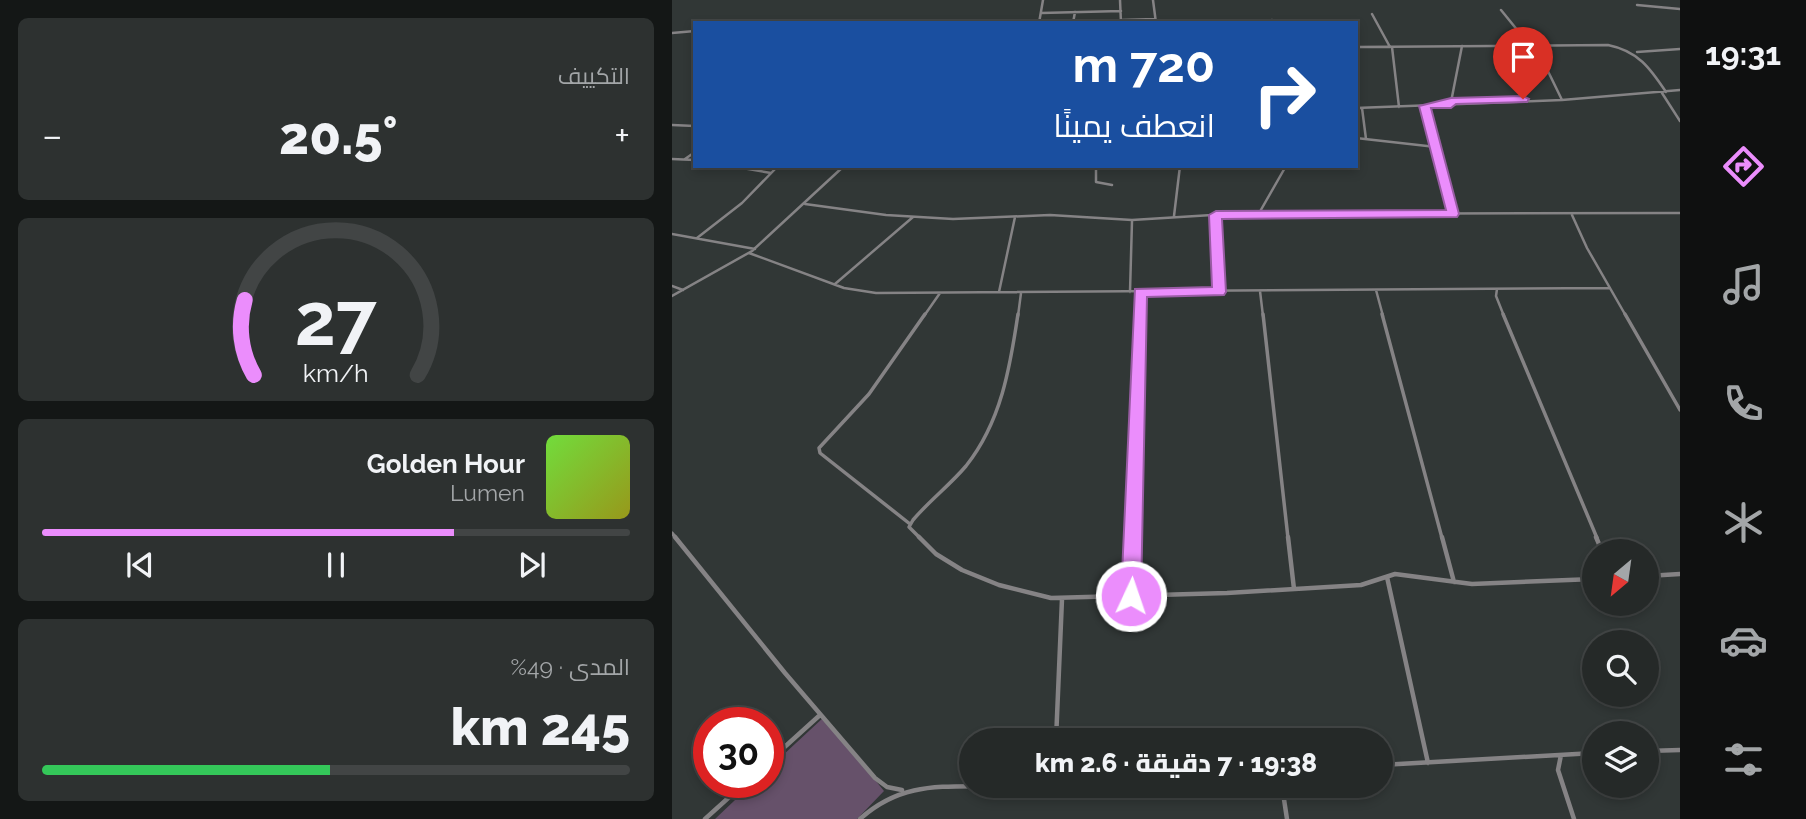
<!DOCTYPE html>
<html lang="ar">
<head>
<meta charset="utf-8">
<style>
	:root { --surface:#252928; --page:#2d3130; --text:#f1f3f6; --muted:#a3a6a8; --line:#424545; --accent:#eb8dfc }
	body { margin:0; font-family:Raleway,Cairo,sans-serif; background:var(--page); color:var(--text); direction:rtl; height:100vh; display:flex; flex-direction:column; font-size:26px; white-space:nowrap }
	* { box-sizing:border-box; margin:0 }
	p { font-size:23px; color:var(--muted) }
	.icon { flex:none; width:38px; height:38px; fill:none; stroke:currentColor; stroke-width:2; stroke-linecap:round; stroke-linejoin:round }
	.map { position:relative; flex:1; overflow:hidden; direction:ltr }
	.panel { display:flex; flex-direction:column; gap:18px; padding:18px; background:#141716; width:672px }
	.panel>* { flex:none }
	.banner { position:absolute; left:21px; top:21px; width:665px; height:147px; border-radius:0px; box-shadow:0 4px 10px #0003,0 0 0 2px var(--line); direction:rtl; background:#1a4fa0; color:#fff; overflow:hidden }
	.needle { width:46px; rotate:209deg }
	.controls { position:absolute; left:910px; top:539px; display:grid; gap:14px }
	.controls a { display:grid; place-items:center; width:77px; height:77px; border-radius:50%; background:var(--surface); box-shadow:0 4px 10px #0003,0 0 0 2px var(--line); font-size:35px }
	.speed { position:absolute; left:21px; top:707px; display:flex; gap:14px; font-size:35px; font-weight:700; text-align:center }
	.speed>* { display:grid; place-content:center; width:91px; height:91px; border-radius:50%; background:var(--surface); box-shadow:0 4px 10px #0003,0 0 0 2px var(--line); line-height:1 }
	.speed .limit { border:10px solid #d22; background:#fff; color:#111 }
	.pin { position:absolute; display:grid; place-items:center; width:60px; height:60px; color:#fff; margin:-72px -30px; border-radius:50% 50% 50% 0; rotate:-45deg; box-shadow:0 0 7px #0007 }
	.pin .icon { rotate:45deg }
	.me { position:absolute; width:77px; margin:-38px; rotate:3deg; stroke-linejoin:round; filter:drop-shadow(0 0 5px #0008) }
	.turn { display:flex; align-items:center; gap:24px; height:147px; padding:0 28px; font-size:32px }
	.turn .icon { width:91px; height:91px; stroke-width:2.5 }
	.turn b { display:block; font-size:49px; line-height:60px }
	.big { font-size:52px; font-weight:800; line-height:1.1 }
	.panel .tile { flex:1; display:flex; flex-direction:column; justify-content:center; gap:10px; min-width:0; padding:0 24px; border-radius:10px; background:var(--page) }
	.panel .dial { align-items:center; gap:0 }
	.dial svg { height:182px; overflow:visible; fill:none; stroke:var(--line); stroke-width:7; stroke-linecap:round; text-anchor:middle }
	.dial text { fill:var(--text); stroke:none }
	.song { display:flex; align-items:center; gap:21px }
	.cover { width:84px; height:84px; border-radius:10px; background:linear-gradient(135deg,hsl(100 70% 55%),hsl(60 70% 35%)) }
	.played { height:7px; border-radius:4px; background:linear-gradient(90deg,var(--accent) 70%,var(--line) 70%) }
	.keys { display:flex; justify-content:space-around; direction:ltr }
	.heat { display:flex; justify-content:space-between; align-items:center; font-size:38px; direction:ltr }
	.charge { height:10px; border-radius:5px; background:linear-gradient(90deg,#34c759 49%,var(--line) 0) }
	.trip { position:absolute; left:287px; top:728px; width:434px; height:70px; border-radius:35px; background:var(--surface); box-shadow:0 4px 10px #0003,0 0 0 2px var(--line); font-weight:800; line-height:70px; text-align:center; direction:rtl }
	main { display:flex; flex:1; min-height:0 }
	.tab-bar { display:flex; flex-direction:column; width:126px; justify-content:space-around; align-items:center; background:#0f1010; color:var(--muted) }
	.tab-bar .icon { width:49px; height:49px }
	.tab-bar .active { color:var(--accent) }
	.tab-bar b { font-size:32px; color:var(--text) }
	.map>svg:first-child { display:block }
	.green { fill:#66516a }
	.lines { fill:none; stroke-linecap:round; stroke-linejoin:round }
	.street-far2 { stroke:#858385; stroke-width:2.5 }
	.street-far1 { stroke:#858385; stroke-width:3.5 }
	.street { stroke:#858385; stroke-width:4.5 }
	.route { fill:#eb8dfc; stroke:#995ca4; stroke-width:2 }
</style>
</head>
<body>
<main>
<nav class="tab-bar">
<b>19:31</b>
<svg class="icon active" aria-label="directions" viewBox="0 0 24 24"><path d="M12 3l9 9-9 9-9-9zM9 14v-3h6M13 9l2 2-2 2"/></svg>
<svg class="icon" aria-label="music" viewBox="0 0 24 24"><path d="M9 18V5l10-2v13"/><circle cx="6" cy="18" r="3"/><circle cx="16" cy="16" r="3"/></svg>
<svg class="icon" aria-label="phone" viewBox="0 0 24 24"><path d="M5 4h4l2 5-3 2q2 4 5 5l2-3 5 2v4C11 20 4 13 5 4z"/></svg>
<svg class="icon" aria-label="climate" viewBox="0 0 24 24"><path d="M12 3v18M4 7l16 10M4 17L20 7"/></svg>
<svg class="icon" aria-label="car" viewBox="0 0 24 24"><path d="M5 17H2v-5l4-1 3-4h7l3 4 3 1v5h-3M9 17h6M6 11h13"/><circle cx="7" cy="17" r="2"/><circle cx="17" cy="17" r="2"/></svg>
<svg class="icon" aria-label="filters" viewBox="0 0 24 24"><path d="M4 7h16M4 17h16"/><circle cx="9" cy="7" r="2"/><circle cx="15" cy="17" r="2"/></svg>
</nav>
<div class="map">
<svg width="1008" height="819" viewBox="0 0 1008 819">
	<rect width="100%" height="100%" fill="#313736"/>
	<path class="green" d="M152,717l60,74 -27,28h-142l39,-37h14v-13z"/>
	<g class="lines">
		<path class="street-far2" d="M448,0l1,23
			M481,0l3,23
			M965,5l43,4
			M829,10l43,53 18,37
			M369,13l80,-2
			M700,14l18,33
			M449,20l34,-1
			M600,20l1,3
			M367,23l4,-23
			M401,23l2,-11
			M0,33l23,-2
			M684,47l252,-2c30,6 42,23 58,47
			M720,47l7,60
			M965,52l43,-3
			M990,93l18,28
			M779,101h21
			M779,102l11,-56
			M753,106l28,108
			M684,108l206,-8 118,-10
			M690,108l4,31
			M0,125l23,1
			M684,138l80,9
			M0,159l23,1
			M13,159l10,-7
			M59,166l40,7
			M424,166v16l16,3
			M133,204l81,11 67,4 97,-4 82,5 96,-6 452,-1
			M543,215l4,77
			M586,215l28,-49
			M900,215l15,33 39,68
			M502,216l6,-50
			M0,234l83,15
			M25,238l45,-35 36,-37
			M77,253l95,35 32,5 734,-5
			M163,284l78,-67
			M0,286l11,4
			M825,289l-1,7 8,20
			M704,290l7,26
			M588,291l3,25
			M327,292l16,-75
			M458,292l2,-71
			M0,296l80,-45 92,-85
			M252,316l16,-23
			M346,316l3,-23
			M467,316l1,-24"/>
		<path class="street-far1" d="M591,314l25,224
			M710,314l60,224
			M831,314l94,224
			M953,314l55,96
			M238,524l-90,-71 -1,-5 50,-54 56,-80
			M0,533l4,5
			M248,538l-11,-11 4,-7c16,-19 37,-35 53,-54 35,-44 44,-98 52,-152
			M461,538l6,-224"/>
		<path class="street" d="M3,537l110,136 90,105 12,9 15,3
			M247,537l17,17 26,16 37,15 52,13 176,-5 134,-8 34,-11 77,10 122,-5
			M616,537l6,52
			M770,537l12,45
			M924,537l6,14
			M975,576l33,-2
			M715,577l41,186
			M459,596l2,-59
			M384,740l6,-141
			M975,751l33,-1
			M889,755l-3,15 16,49
			M96,762l52,-47
			M709,765l213,-12
			M610,786l5,33
			M33,819l41,-37
			M188,819c41,-37 80,-32 132,-33"/>
	</g>
	<path class="route" d="M851,96l6,3 -2,3 -71,2 -5,4h-20l28,106 -2,3 -235,2 4,73 -2,3 -77,2 -6,299 -3,6 -7,3 -7,-3 -3,-6 14,-307 77,-2 -3,-72 7,-4 230,-1 -27,-104 32,-8z"/>
</svg>
<div class="controls">
<a><svg class="needle" viewBox="-14 -14 28 28"><path d="M0-13l5 13h-10z" fill="#e53935"/><path d="M0 13l5-13h-10z" fill="#a3a6a8"/></svg></a>
<a><svg class="icon" aria-label="search" viewBox="0 0 24 24"><circle cx="10" cy="10" r="6"/><path d="M15 15l6 6"/></svg></a>
<a><svg class="icon" aria-label="layers" viewBox="0 0 24 24"><path d="M12 4l9 5-9 5-9-5zM3 14l9 5 9-5"/></svg></a>
</div>
<div class="speed"><div class="limit">30</div></div>
<div class="pin" style="left:851px;top:99px;background:#d93025"><svg class="icon" aria-label="arrive" viewBox="0 0 24 24"><path d="M6 21V4h12l-3 4 3 4H6"/></svg></div>
<svg class="me" style="left:459px;top:596px" viewBox="-20 -20 40 40"><circle r="17" fill="#eb8dfc" stroke="#fff" stroke-width="3"/><path d="M0-11L8 9 0 5-8 9z" fill="#fff"/></svg>
<div class="trip">19:38 · 7 دقيقة · 2.6 km</div>
<div class="banner">
<div class="turn"><svg class="icon" aria-label="right" viewBox="0 0 24 24"><path d="M7 20v-9h11M14 6l5 5-5 5"/></svg><div><b>720 m</b>انعطف يمينًا</div></div>
</div>
</div>
<section class="panel">
<div class="tile"><p>التكييف</p>
<div class="heat"><a>−</a><b class="big">20.5°</b><a>+</a></div>
</div>
<div class="tile dial"><svg viewBox="0 0 100 80">
<path d="M14 69A42 42 0 1 1 86 69"/>
<path d="M14 69A42 42 0 0 1 10 36" stroke="#eb8dfc"/>
<text x="50" y="56" font-size="32" font-weight="700">27</text>
<text x="50" y="72" font-size="11">km/h</text>
</svg></div>
<div class="tile">
<div class="song"><i class="cover"></i><div><b>Golden Hour</b><p>Lumen</p></div></div>
<div class="played"></div>
<div class="keys"><svg class="icon" aria-label="previous" viewBox="0 0 24 24"><path d="M18 5L8 12l10 7zM5 5v14"/></svg><svg class="icon" aria-label="pause" viewBox="0 0 24 24"><path d="M8 5v14M16 5v14"/></svg><svg class="icon" aria-label="next" viewBox="0 0 24 24"><path d="M6 5l10 7-10 7zM19 5v14"/></svg></div>
</div>
<div class="tile"><p>المدى · 49%</p><b class="big">245 km</b><div class="charge"></div></div>
</section>
</main>
</body>
</html>
